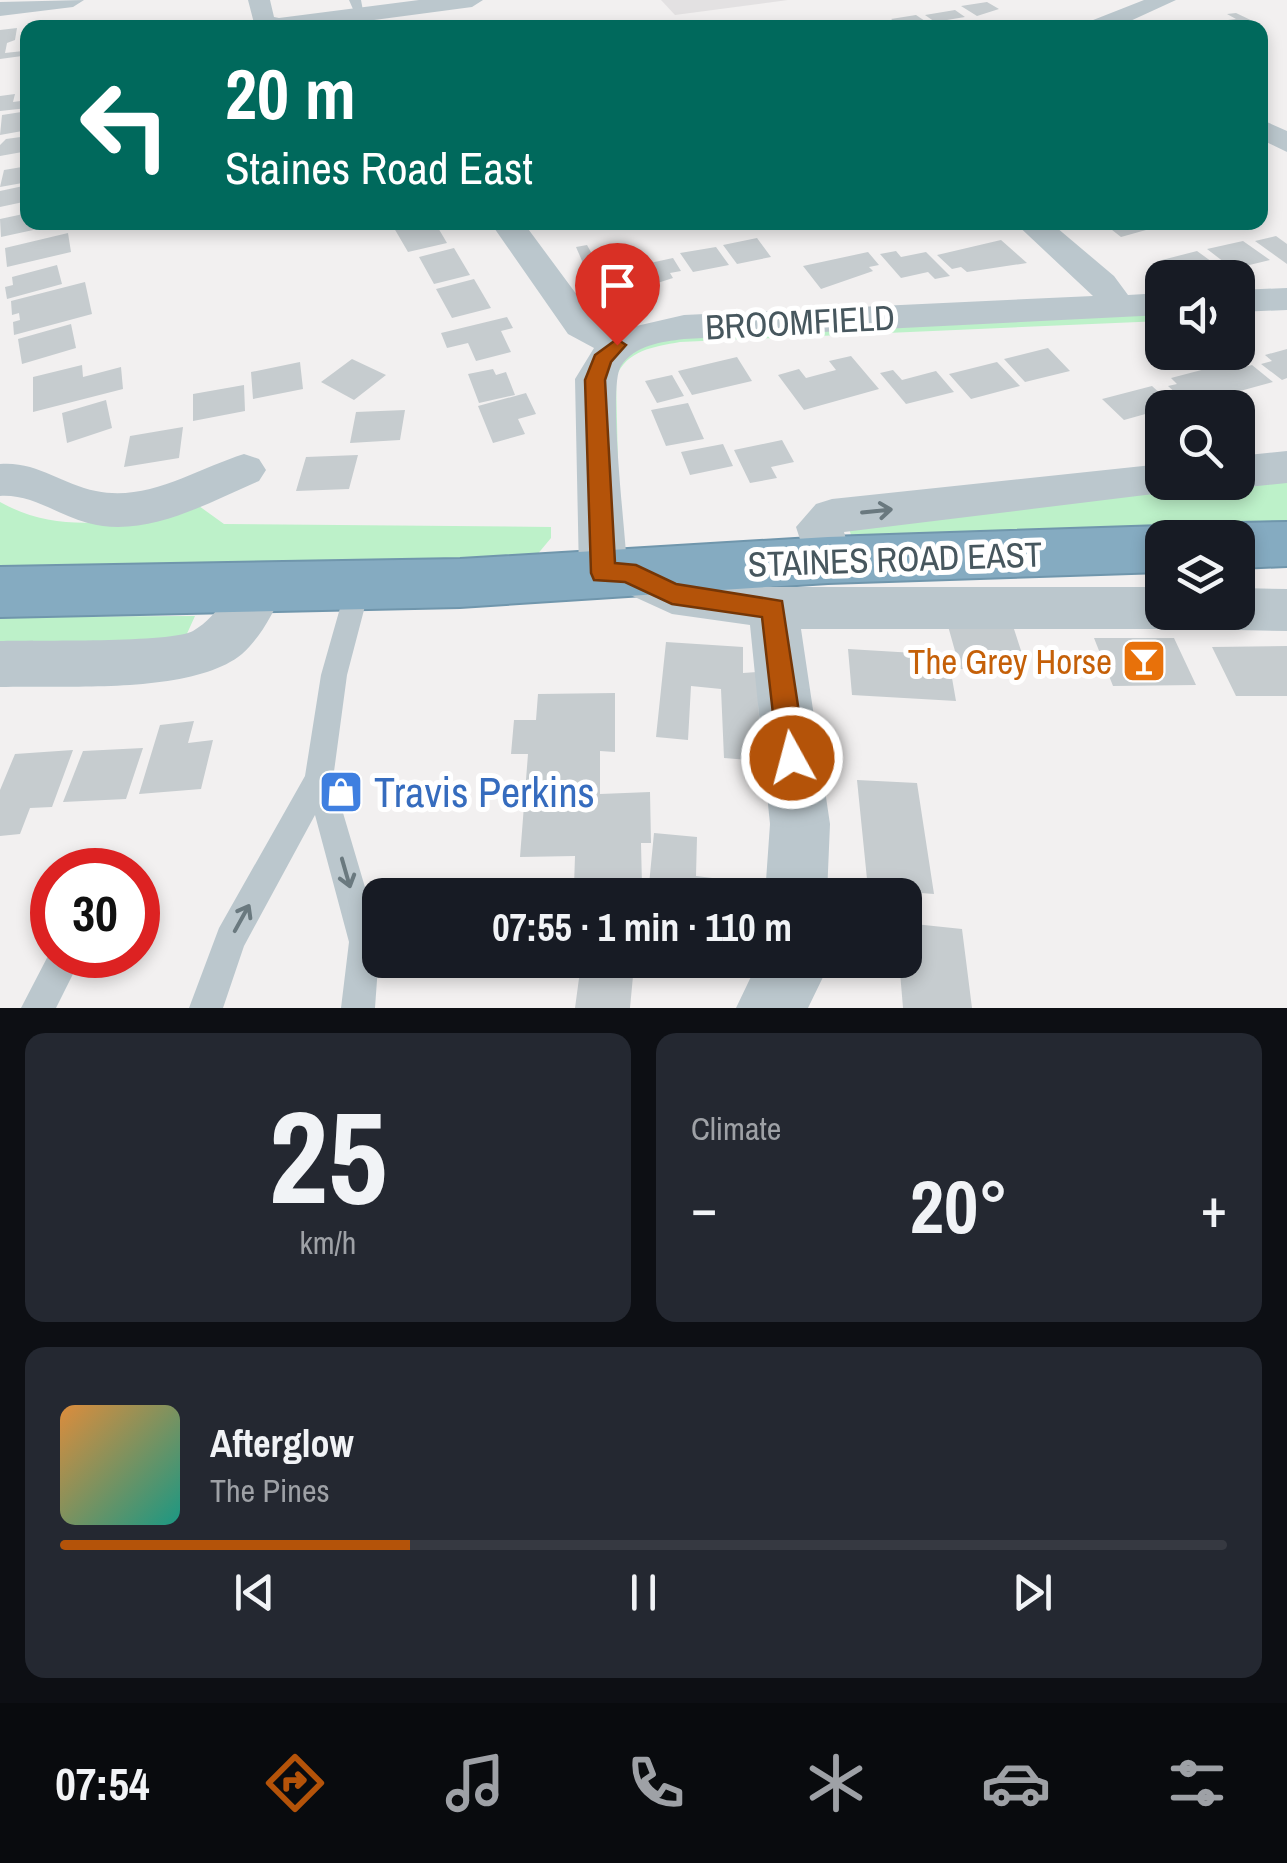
<!DOCTYPE html>
<html lang="en">
<head>
<meta charset="utf-8">
<style>
	:root { --surface:#171b24; --page:#242831; --text:#f1f3f6; --muted:#9ea1a6; --line:#363941; --accent:#b45309 }
	body { margin:0; font-family:"Archivo Narrow",sans-serif; background:var(--page); color:var(--text); height:100vh; display:flex; flex-direction:column; font-size:38px; white-space:nowrap }
	* { box-sizing:border-box; margin:0 }
	p { font-size:32px; color:var(--muted) }
	.icon { flex:none; width:55px; height:55px; fill:none; stroke:currentColor; stroke-width:2; stroke-linecap:round; stroke-linejoin:round }
	.map { position:relative; height:1008px; overflow:hidden }
	.sheet { display:flex; flex-direction:column; gap:25px; padding:25px; background:#0d0f14; flex:1 }
	.sheet>* { flex:none }
	.guide { position:absolute; left:20px; top:20px; width:1248px; height:210px; border-radius:20px; box-shadow:0 5px 15px #0003; background:#00695c; color:#fff; overflow:hidden }
	.tools { position:absolute; left:1145px; top:260px; display:grid; gap:20px }
	.tools a { display:grid; place-items:center; width:110px; height:110px; border-radius:20px; background:var(--surface); box-shadow:0 5px 15px #0003; font-size:50px }
	.speed { position:absolute; left:30px; top:848px; display:flex; gap:20px; font-size:50px; font-weight:700; text-align:center }
	.speed>* { display:grid; place-content:center; width:130px; height:130px; border-radius:50%; background:var(--surface); box-shadow:0 5px 15px #0003; line-height:1 }
	.speed .limit { border:15px solid #d22; background:#fff; color:#111 }
	.pin { position:absolute; display:grid; place-items:center; width:85px; height:85px; color:#fff; margin:-102px -42px; border-radius:50% 50% 50% 0; rotate:-45deg; box-shadow:0 0 10px #0007 }
	.pin .icon { rotate:45deg }
	.me { position:absolute; width:110px; margin:-55px; rotate:353deg; stroke-linejoin:round; filter:drop-shadow(0 0 8px #0008) }
	.turn { display:flex; align-items:center; gap:35px; height:210px; padding:0 40px; font-size:45px }
	.turn .icon { width:130px; height:130px; stroke-width:2.5 }
	.turn b { display:block; font-size:70px; line-height:85px }
	.big { font-size:75px; font-weight:700; line-height:1.1 }
	.sheet .tile { flex:1; display:flex; flex-direction:column; justify-content:center; gap:15px; min-width:0; padding:0 35px; border-radius:20px; background:var(--page) }
	.sheet .dial { align-items:center; gap:0 }
	.dial b { font-size:130px; line-height:1 }
	.song { display:flex; align-items:center; gap:30px }
	.cover { width:120px; height:120px; border-radius:15px; background:linear-gradient(135deg,hsl(30 70% 55%),hsl(170 70% 35%)) }
	.played { height:10px; border-radius:5px; background:linear-gradient(90deg,var(--accent) 30%,var(--line) 30%) }
	.keys { display:flex; justify-content:space-around; direction:ltr }
	.heat { display:flex; justify-content:space-between; align-items:center; font-size:55px; direction:ltr }
	.sheet .tiles { flex:1; display:grid; gap:25px; grid-template-columns:1fr 1fr }
	.tile:last-child { grid-column:span 2 }
	.trip { position:absolute; left:362px; top:878px; width:560px; height:100px; border-radius:20px; background:var(--surface); box-shadow:0 5px 15px #0003; font-weight:700; line-height:100px; text-align:center }
	.tabs { display:flex; height:160px; justify-content:space-around; align-items:center; background:#090b0e; color:var(--muted) }
	.tabs .icon { width:70px; height:70px }
	.tabs .on { color:var(--accent) }
	.tabs b { font-size:45px; color:var(--text) }
	.map>svg:first-child { display:block }
	.education { fill:#e3e1e2 }
	.green { fill:#bdf1c9 }
	.building { fill:#c6cccf }
	.lines { fill:none; stroke-linecap:round; stroke-linejoin:round }
	.highway-casing { stroke:#7096ac; stroke-width:4 }
	.lane { fill:#bbc7cd; fill-rule:evenodd }
	.street { fill:#bbc7cd; fill-rule:evenodd }
	.highway { fill:#85abc1; fill-rule:evenodd }
	.oneway { stroke:#6a797f }
	.route { fill:#b45309; stroke:#753606; stroke-width:2.5 }
	.labels { text-anchor:middle; dominant-baseline:central; stroke-width:10; stroke-linejoin:round; paint-order:stroke }
	.street-label { font-size:35px; fill:#47575e; stroke:#fff }
	.food-label { font-size:35px; fill:#c56008; stroke:#fff; text-anchor:end }
	.near-shop-label { font-size:42px; fill:#366cbe; stroke:#fff; text-anchor:start }
</style>
</head>
<body>
<div class="map">
<svg width="1287" height="1008" viewBox="0 0 1287 1008">
	<rect width="100%" height="100%" fill="#f2f0f0"/>
	<path class="education" d="M661,0h127l-113,15z"/>
	<path class="green" d="M1162,313v8l-482,21c-27,5 -53,8 -64,35l3,134 -7,-146 17,-16 56,-15z
		M1287,476v45l-433,25 -7,-25z
		M0,502c64,36 132,17 199,4l25,18 327,3v11l-15,18 -536,15z
		M195,616l-10,22 -185,11v-32z"/>
	<path class="building" d="M987,2l12,7 -22,7 -16,-10z
		M955,10l10,7 -30,5 -10,-7z
		M1236,13l23,11 -27,4 -12,-7 16,-2 -9,-5z
		M916,15l12,8 -26,4 -11,-8z
		M17,28l-2,12 -8,3 -2,10 18,-2 -1,5 -22,3v-29z
		M15,94l-2,8 15,-2v8l-28,3v-15z
		M28,111v19l-28,5 2,-20z
		M28,136v15l-28,5v-11l6,-6z
		M28,166v16l-28,5 4,-17z
		M28,185v16l-28,6v-16z
		M28,213v9h18l1,5 -46,10 -1,-18z
		M418,222l6,7 13,-3 10,17 -39,9 -14,-24z
		M1102,222h33l11,8 -25,7z
		M68,233l3,19 -64,15 -2,-19z
		M1276,236l11,8v20l-32,-23z
		M757,238l14,19 -34,7 -14,-19z
		M1001,240l26,23 -60,9 -6,-5 -9,2 -15,-14z
		M1243,241l27,19 -37,9 -26,-20z
		M587,245l5,9 19,-3 7,13 -32,6 -10,-23z
		M716,247l13,18 -36,7 -13,-19z
		M454,248l16,27 -36,9 -15,-27z
		M896,251l5,6 25,-5 24,24 -15,3 -7,-7 -27,6 -21,-24z
		M1197,251l22,16 -35,9 -22,-16z
		M868,252l11,13 -10,2 4,4 -52,18 -18,-23z
		M673,258l8,13 -11,2 3,5 -56,18 -13,-23z
		M57,265l5,19 -55,15 -2,-12 8,-2 -1,-8z
		M474,279l17,29 -39,10 -16,-29z
		M85,282l7,32 -78,21 -1,-13 7,-2 -1,-7 -7,2 -1,-14z
		M507,317l6,11 -12,3 10,21 -35,9 -8,-18 -21,5 -6,-15z
		M71,324l5,24 -54,16 -4,-25z
		M1048,348l22,23 -45,11 -21,-23z
		M1287,349v29l-5,2 -21,-16 11,-3 -7,-6z
		M851,356l28,33 -75,21 -26,-35 21,-6 7,9 30,-8 -7,-9z
		M737,357l15,24 -60,14 -14,-24z
		M352,359l34,16 -32,25 -33,-18z
		M300,362l3,27 -50,10 -2,-27z
		M997,362l23,24 -49,13 -22,-25z
		M1232,362l8,6 12,-3 21,17 -84,23 -21,-19 9,-2 -6,-6z
		M82,365l1,12 38,-10 2,22 -90,23v-35z
		M493,369l3,6 10,-3 9,23 -36,8 -11,-29z
		M893,370l9,10 34,-9 18,21 -48,12 -26,-31z
		M672,375l12,21 -27,7 -12,-22z
		M244,385l1,26 -52,10v-27z
		M1152,386l22,20 -50,14 -22,-21z
		M526,393l10,21 -18,5 7,15 -32,9 -15,-37z
		M106,400l6,28 -45,15 -5,-30z
		M688,403l16,36 -38,7 -15,-36z
		M405,410l-5,30 -50,3 6,-31z
		M183,427l-4,31 -55,9 6,-31z
		M782,440l12,22 -23,5 6,11 -27,5 -16,-33z
		M723,444l10,22 -43,9 -9,-23z
		M358,455l-9,34 -53,2 10,-34z
		M948,626h65l14,43h-67z
		M1094,638h80l22,47 -83,1z
		M666,642l77,5v26l14,-1 4,89 -37,-3 -3,-69 -30,-3 -3,54 -32,-3z
		M1287,646v50h-51l-24,-49z
		M848,649l100,6 8,46 -104,-6z
		M615,693v59l-15,-1v43l50,-2 1,51h-10l1,43h-68l1,-30 -55,1 8,-103h-17l3,-34h22l2,-26z
		M194,721l-6,22 25,-3 -12,49 -62,5 21,-69z
		M143,748l-17,51 -63,3 20,-51z
		M73,750l-21,57 -22,1 -10,26 -20,2v-46l15,-36z
		M857,780l60,3 17,111 -66,-5z
		M654,833l43,4 -1,39 65,8v11h-113z
		M905,923l57,6 10,79h-69l-4,-48h6z
		M580,971l53,5 -3,32h-55z"/>
	<g class="lines">
		<defs>
			<path id="highway" d="M1287,522v44l-49,2v-30h-24l4,-8 20,-7z
				M1162,526l23,12h-23v34l-334,11 -368,24 -460,10v-50l460,-8 368,-22z"/>
		</defs>
		<use href="#highway" class="highway-casing"/>
		<path class="lane" d="M349,0h12l3,16h-8z
			M358,577l9,3 3,7 -23,88 -14,104 47,159 -5,70h-34l8,-66 -34,-127 -71,131 -21,62h-34l30,-80 86,-152 16,-101 25,-88 3,-7z
			M49,954l24,1 4,11 -21,42h-35z"/>
		<path class="street" d="M84,0l-11,7 -73,9v-14z
			M248,0h22l4,17 5,1 140,-18h64l-11,7 -158,21 -59,-1z
			M1144,0h32l-61,28h-87l12,-7 43,3z
			M1260,119l27,12v21l-27,-13z
			M490,222h33l71,96 25,12 65,-15 409,-19 -79,-74h36l64,54 14,19 34,-2v22l-478,24c-23,3 -49,6 -63,27 -13,19 3,155 5,187l53,22 94,12h389v25h23l-5,11 -18,6h-361l29,195 -3,71h-62l5,-71 -20,-199 -78,-11 -57,-26 -12,4 -17,-5 -7,-14 -4,-194 19,-31 -26,-14z
			M1287,288v22l-49,2v-22z
			M1287,451v32l-49,5 -16,-6h16v-26z
			M244,454l15,5 7,11 -7,11c-51,22 -114,58 -171,42 -30,-8 -56,-29 -88,-27v-32c37,-3 61,20 96,27 52,11 100,-22 148,-37z
			M1162,464v18h21l-5,9 -334,41 8,28 -7,13 -17,6 -17,-6 -15,-46 20,-23 16,-5z
			M260,570l17,6 7,14c-11,23 -23,47 -42,64 -50,41 -177,31 -242,33v-46c33,-1 173,2 193,-10 29,-16 38,-51 67,-61z
			M1238,588l49,1v42l-49,-1 -18,-6 -5,-12h23z
			M759,960h66l-1,15 -16,33h-72z"/>
		<use href="#highway" class="highway"/>
	</g>
	<defs><path id="oneway-shaft" d="M-6 0H5M1.5-3L5.5 0L1.5 3" fill="none" stroke-width="1.6" stroke-linecap="round" stroke-linejoin="round" transform="scale(2.5)"/></defs>
	<g class="oneway">
		<use href="#oneway-shaft" transform="translate(877 511) rotate(-6)"/>
		<use href="#oneway-shaft" transform="translate(346 873) rotate(74)"/>
		<use href="#oneway-shaft" transform="translate(242 918) rotate(-61)"/>
	</g>
	<path class="route" d="M617,339l9,6 -15,17 -6,18 10,183 21,2 40,19 106,17 24,157 -4,9 -10,4 -10,-4 -4,-9 -16,-141 -90,-13 -47,-22 -31,-2 -3,-7 -6,-193 10,-25z"/>
	<defs>
		<symbol id="bar-square" viewBox="-11 -11 22 22"><rect x="-9" y="-9" width="18" height="18" rx="4" fill="#e8710a" stroke="#fff"/><path d="M-6-5H6L.8 .8V4.5H3.5V6h-7V4.5H-.8V.8Z" fill="#fff"/></symbol>
		<symbol id="shop-square" viewBox="-11 -11 22 22"><rect x="-9" y="-9" width="18" height="18" rx="4" fill="#3f7fe0" stroke="#fff"/><path d="M-5-2.5h2.3a2.7 3.5 0 0 1 5.4 0H5L5.5 6h-11ZM-1.5-2.5h3a1.5 2.3 0 0 0-3 0Z" fill="#fff"/></symbol>
	</defs>
	<g fill-rule="evenodd">
		<use href="#bar-square" x="1119" y="636" width="50" height="50"/>
		<use href="#shop-square" x="316" y="767" width="50" height="50"/>
	</g>
	<g class="labels">
		<g class="street-label">
			<text transform="translate(800 322) rotate(-3)">BROOMFIELD</text>
			<text transform="translate(895 559) rotate(-2)">STAINES ROAD EAST</text>
		</g>
		<g class="food-label">
			<text x="1112" y="661">The Grey Horse</text>
		</g>
		<g class="near-shop-label">
			<text x="374" y="792">Travis Perkins</text>
		</g>
	</g>
</svg>
<div class="tools">
<a><svg class="icon" aria-label="sound" viewBox="0 0 24 24"><path d="M4 9h4l5-4v14l-5-4H4zM17 9q2 3 0 6"/></svg></a>
<a><svg class="icon" aria-label="search" viewBox="0 0 24 24"><circle cx="10" cy="10" r="6"/><path d="M15 15l6 6"/></svg></a>
<a><svg class="icon" aria-label="layers" viewBox="0 0 24 24"><path d="M12 4l9 5-9 5-9-5zM3 14l9 5 9-5"/></svg></a>
</div>
<div class="speed"><div class="limit">30</div></div>
<div class="pin" style="left:617px;top:345px;background:#d93025"><svg class="icon" aria-label="arrive" viewBox="0 0 24 24"><path d="M6 21V4h12l-3 4 3 4H6"/></svg></div>
<svg class="me" style="left:792px;top:758px" viewBox="-20 -20 40 40"><circle r="17" fill="#b45309" stroke="#fff" stroke-width="3"/><path d="M0-11L8 9 0 5-8 9z" fill="#fff"/></svg>
<div class="trip">07:55 · 1 min · 110 m</div>
<div class="guide">
<div class="turn"><svg class="icon" aria-label="left" viewBox="0 0 24 24"><path d="M17 20v-9H6M10 6l-5 5 5 5"/></svg><div><b>20 m</b>Staines Road East</div></div>
</div>
</div>
<section class="sheet">
<div class="tiles">
<div class="tile dial"><b>25</b><p>km/h</p></div>
<div class="tile"><p>Climate</p>
<div class="heat"><a>−</a><b class="big">20°</b><a>+</a></div>
</div>
<div class="tile">
<div class="song"><i class="cover"></i><div><b>Afterglow</b><p>The Pines</p></div></div>
<div class="played"></div>
<div class="keys"><svg class="icon" aria-label="previous" viewBox="0 0 24 24"><path d="M18 5L8 12l10 7zM5 5v14"/></svg><svg class="icon" aria-label="pause" viewBox="0 0 24 24"><path d="M8 5v14M16 5v14"/></svg><svg class="icon" aria-label="next" viewBox="0 0 24 24"><path d="M6 5l10 7-10 7zM19 5v14"/></svg></div>
</div>
</div>
</section>
<nav class="tabs">
<b>07:54</b>
<svg class="icon on" aria-label="directions" viewBox="0 0 24 24"><path d="M12 3l9 9-9 9-9-9zM9 14v-3h6M13 9l2 2-2 2"/></svg>
<svg class="icon" aria-label="music" viewBox="0 0 24 24"><path d="M9 18V5l10-2v13"/><circle cx="6" cy="18" r="3"/><circle cx="16" cy="16" r="3"/></svg>
<svg class="icon" aria-label="phone" viewBox="0 0 24 24"><path d="M5 4h4l2 5-3 2q2 4 5 5l2-3 5 2v4C11 20 4 13 5 4z"/></svg>
<svg class="icon" aria-label="climate" viewBox="0 0 24 24"><path d="M12 3v18M4 7l16 10M4 17L20 7"/></svg>
<svg class="icon" aria-label="car" viewBox="0 0 24 24"><path d="M5 17H2v-5l4-1 3-4h7l3 4 3 1v5h-3M9 17h6M6 11h13"/><circle cx="7" cy="17" r="2"/><circle cx="17" cy="17" r="2"/></svg>
<svg class="icon" aria-label="filters" viewBox="0 0 24 24"><path d="M4 7h16M4 17h16"/><circle cx="9" cy="7" r="2"/><circle cx="15" cy="17" r="2"/></svg>
</nav>
</body>
</html>
